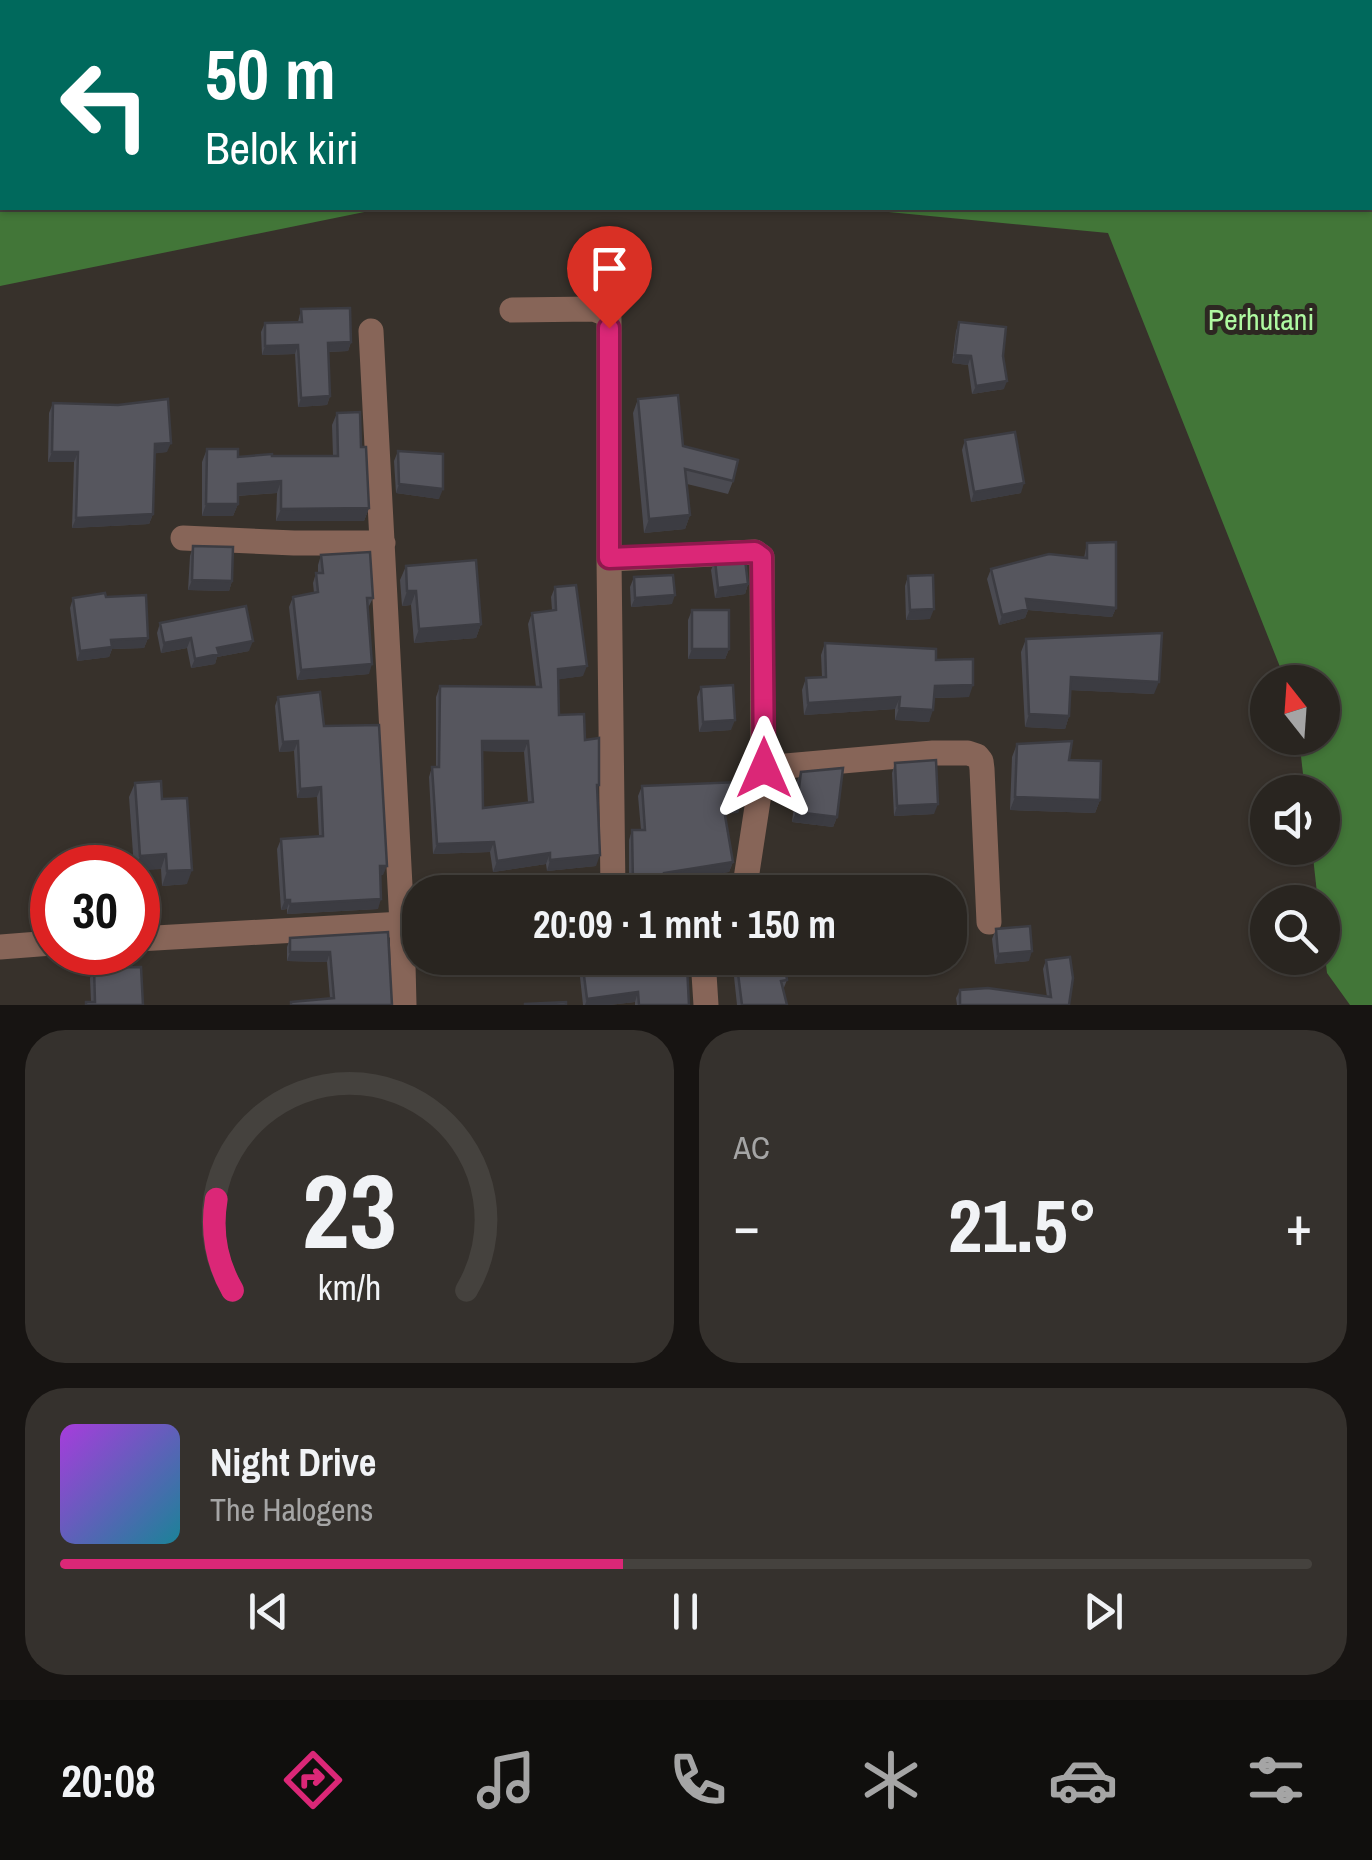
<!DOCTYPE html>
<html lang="id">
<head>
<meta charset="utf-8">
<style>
	:root { --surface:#292520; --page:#35312d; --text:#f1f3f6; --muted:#a5a5a5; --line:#45423e; --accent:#db2777 }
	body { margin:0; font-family:"Archivo Narrow",sans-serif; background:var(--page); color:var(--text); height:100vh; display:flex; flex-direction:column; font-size:38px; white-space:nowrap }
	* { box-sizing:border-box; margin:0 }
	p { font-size:32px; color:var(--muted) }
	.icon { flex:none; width:55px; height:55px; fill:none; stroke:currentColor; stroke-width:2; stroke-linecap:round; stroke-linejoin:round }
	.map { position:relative; height:1005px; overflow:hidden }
	.sheet { display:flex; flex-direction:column; gap:25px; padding:25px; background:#171412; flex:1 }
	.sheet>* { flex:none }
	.hud { position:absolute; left:0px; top:0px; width:1372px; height:210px; box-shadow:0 2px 8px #0004,0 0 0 2px var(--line); background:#00695c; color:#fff; overflow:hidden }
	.needle { width:65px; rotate:343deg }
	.buttons { position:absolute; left:1250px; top:665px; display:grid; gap:20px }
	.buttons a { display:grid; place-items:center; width:90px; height:90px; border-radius:50%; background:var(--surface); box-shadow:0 2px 8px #0004,0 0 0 2px var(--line); font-size:50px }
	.speed { position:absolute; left:30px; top:845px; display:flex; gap:20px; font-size:50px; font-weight:700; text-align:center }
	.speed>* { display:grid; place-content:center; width:130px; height:130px; border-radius:50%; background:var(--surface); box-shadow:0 2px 8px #0004,0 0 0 2px var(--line); line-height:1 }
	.speed .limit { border:15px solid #d22; background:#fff; color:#111 }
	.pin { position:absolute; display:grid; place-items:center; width:85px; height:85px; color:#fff; margin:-102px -42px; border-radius:50% 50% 50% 0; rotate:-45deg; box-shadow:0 0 10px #0007 }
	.pin .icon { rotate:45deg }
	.me { position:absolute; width:110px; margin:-55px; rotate:0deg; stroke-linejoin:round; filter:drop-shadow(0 0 8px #0008) }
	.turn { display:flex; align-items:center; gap:35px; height:210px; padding:0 40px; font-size:45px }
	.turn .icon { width:130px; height:130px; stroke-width:2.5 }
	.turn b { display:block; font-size:70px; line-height:85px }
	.big { font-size:75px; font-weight:700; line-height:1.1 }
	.sheet .card { flex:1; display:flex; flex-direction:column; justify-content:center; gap:15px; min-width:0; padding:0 35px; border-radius:40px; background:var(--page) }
	.sheet .dial { align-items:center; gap:0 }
	.dial svg { height:260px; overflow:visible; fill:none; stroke:var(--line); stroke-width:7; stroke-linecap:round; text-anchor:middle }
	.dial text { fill:var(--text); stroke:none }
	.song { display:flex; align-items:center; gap:30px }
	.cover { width:120px; height:120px; border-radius:15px; background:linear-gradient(135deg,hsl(280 70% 55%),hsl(190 70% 35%)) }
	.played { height:10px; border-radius:5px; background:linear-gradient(90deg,var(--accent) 45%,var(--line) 45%) }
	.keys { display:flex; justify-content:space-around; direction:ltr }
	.heat { display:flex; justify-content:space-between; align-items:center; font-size:55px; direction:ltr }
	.sheet .tiles { flex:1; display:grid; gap:25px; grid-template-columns:1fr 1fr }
	.card:last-child { grid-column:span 2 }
	.trip { position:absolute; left:402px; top:875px; width:565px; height:100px; border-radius:40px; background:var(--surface); box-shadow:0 2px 8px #0004,0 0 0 2px var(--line); font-weight:700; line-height:100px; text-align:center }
	.dock { display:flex; height:160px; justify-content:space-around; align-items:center; background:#100f0d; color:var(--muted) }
	.dock .icon { width:70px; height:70px }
	.dock .active { color:var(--accent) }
	.dock b { font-size:45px; color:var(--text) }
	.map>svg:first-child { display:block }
	.forest { fill:#427638 }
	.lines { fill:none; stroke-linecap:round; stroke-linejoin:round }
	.minor { stroke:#876558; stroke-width:25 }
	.wall { fill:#4a4a51; fill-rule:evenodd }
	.shaded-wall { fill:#3c3c42 }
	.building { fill:#56565e; stroke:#3c3c42; stroke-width:2.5; fill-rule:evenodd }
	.route-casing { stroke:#8e194d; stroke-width:25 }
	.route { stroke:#db2777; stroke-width:18 }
	.labels { text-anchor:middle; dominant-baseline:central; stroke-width:10; stroke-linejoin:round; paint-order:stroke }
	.park-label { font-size:30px; fill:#aff9a1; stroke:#2d2722 }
</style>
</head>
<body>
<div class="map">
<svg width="1372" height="1005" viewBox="0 0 1372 1005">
	<rect width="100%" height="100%" fill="#37312b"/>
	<path class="forest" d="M0,0h1372v1005h-22l-23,-32 -4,-35 -1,-36h-4l-6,-54h10v-56h-17l-6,-54h23v-56h-36l-178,-449 -261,-25h523v-206h-1368v206h382l-384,78z"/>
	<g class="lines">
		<path class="minor" d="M512,310l82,-1 13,5 2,5v240l4,333
			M371,331l31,593 2,81
			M183,538l111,5h89
			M609,559l146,-7 7,5 1,211
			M744,892l19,-124 170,-15h35l9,3 4,5 1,8 7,153
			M138,939l282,-16
			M0,947l52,-4
			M703,958l3,47"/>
	</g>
	<path class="wall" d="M301,309l50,33 -3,9 -20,1 2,44 -3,9 -29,2 -3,-53 -33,1 -1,-23 4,-9 33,-1z
		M959,322l45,67 -32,5 -4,-29 -16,-2 4,-32z
		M638,399l45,47 50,35 -5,13 -41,-10 3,31 -5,14 -41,4 -11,-120z
		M53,403l114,49 -13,1 -1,61 -4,10 -77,4 2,-66h-26l1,-49z
		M337,413l24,34 8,61 -5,13h-88l1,-28 -39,3v8l-5,12h-31v-54l5,-13 31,8 95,-1 -1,-31z
		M965,440l56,53 -50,9 -9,-52z
		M398,451l41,48 -43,-6 -2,-32z
		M1087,543l29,65 -4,9 -84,-7 -3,8 -26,7 -12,-46 4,-10 93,-11z
		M193,546l39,35 -3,10 -41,-1 2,-34z
		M321,555l52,43 -5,10 1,66 -72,6 -8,-73 4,-10 21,-4 -1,-10 3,-10h2v-8z
		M715,561l33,23 -3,10 -30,4 -4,-28z
		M406,566l75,58 -5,14 -62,5 -3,-38 -9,1 -2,-26z
		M908,576l22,43 -24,1 -1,-34z
		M634,577l38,27 -41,3 -1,-20z
		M555,587l28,89 -24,3v36l26,25 13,50 -2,76 -49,5 -1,-7 -53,8 -3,-20 -57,2 -4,-77 3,-10h4v-70l4,-11 96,1 -8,-63 4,-11 20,-3 -1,-13zM482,751l42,1 4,50 -45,6z
		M106,597l42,41 -4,10 -32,1 -3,8 -32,4 -7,-53 3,-10z
		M692,610l37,39 -4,10h-37v-39z
		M160,623l89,28 -32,6 -2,7 -24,4 -4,-20 -26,5 -4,-20z
		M1026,639l128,55 -83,-4 -2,26 -4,13 -40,-2 -4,-75z
		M825,643l111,17 33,37 -35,1 -5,24 -34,-2v-11l-91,6 -2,-25 4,-12 16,-1 -1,-22z
		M701,687l30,43 -32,2 -2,-35z
		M278,697l46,29 59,149h-3l-2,34 -91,5v-5l-6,1 -4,-61 4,-10 38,-3 -2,-39 -20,1 -3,-47 -15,1 -4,-46z
		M1017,744l52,16 31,40 -5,13 -85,-3 2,-53z
		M895,763l39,51 -40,2 -2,-43z
		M801,772l36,45 -4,10 -41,-5 5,-41z
		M135,783l27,16 25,85 -25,2 -1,-17 -27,-1 -5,-71z
		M642,786l99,17 -3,10h-13l8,49 -4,10 -65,10 -35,10v-52l3,-10h9l-3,-34z
		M996,929l33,32 -34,3 -3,-25z
		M388,932l4,73h-102l1,-3 39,-4 -3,-36 -40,-1v-14l3,-9z
		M497,958h34v7l-4,9 -29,2z
		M599,958h80v9l10,38h-54v-3l-26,3h-26l-3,-28 3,-9 17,-3z
		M732,958h52l3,22 -4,10 4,15h-50z
		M1046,960l23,45h-112l-1,-7 4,-8 87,7 -4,-28z
		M94,968l49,37h-58l1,-3h5l-1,-24z"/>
	<path class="shaded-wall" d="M351,342l-3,9 -24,1 4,-9z
		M298,345l-3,9 -33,1 3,-9z
		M955,355l16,1 -3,9 -16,-2z
		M1007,381l-3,8 -32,5 4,-8z
		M330,396l-3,9 -29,2 3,-9z
		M171,443l-4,9 -16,2 4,-10z
		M52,452h26l-4,10h-26z
		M281,481l-4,12 -44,3 5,-12z
		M1024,483l-3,10 -50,9 3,-10z
		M399,484l44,5 -4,10 -43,-6z
		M206,504h32l-5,12h-31z
		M369,508l-5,13h-88l5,-12z
		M153,514l-4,10 -77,4 4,-10z
		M690,515l-5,14 -41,4 5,-14z
		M192,580l40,1 -3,10 -41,-1z
		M748,584l-3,10 -30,4 3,-10z
		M407,591h9l-5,14 -9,1z
		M675,595l-3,9 -41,3 4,-9z
		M1026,599l90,9 -4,9 -84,-7 -3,8 -26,7 3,-10z
		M934,609l-4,10 -24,1 4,-10z
		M481,624l-5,14 -62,5 5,-14z
		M148,638l-4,10 -32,1 -3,8 -32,4 3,-10 31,-11z
		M191,638l-4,10 -26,5 3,-10z
		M253,641l-4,10 -32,6 -2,7 -24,4 4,-9 22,-11z
		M692,649h37l-4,10h-37z
		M372,664l-3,10 -72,6 4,-10z
		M587,666l-4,10 -28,4 3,-11z
		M1071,677l88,5 -5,12 -87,-4z
		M973,685l-4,12 -39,1 5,-12z
		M900,697l-5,12 -91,6 4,-12z
		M899,708l34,2 -4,12 -34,-2z
		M1029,714l40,2 -4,13 -40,-2z
		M735,720l-4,10 -32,2 4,-10z
		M298,741l-4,10 -15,1 4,-10z
		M482,741h46l-4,11 -46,-1z
		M321,787l-4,10 -20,1 3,-9z
		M1015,797l85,3 -5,13 -85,-3z
		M741,803l-3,10 -18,1 3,-10z
		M938,804l-4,10 -40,2 3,-10z
		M796,812l41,5 -4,10 -41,-5z
		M494,842l-4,10 -57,2 4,-10z
		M550,853l-4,11 -53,8 4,-11z
		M166,854l-5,15 -23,2v-3h-2l4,-12z
		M600,855l-4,11 -49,5 3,-11z
		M733,862l-4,10 -69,11 4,-10z
		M380,866h7l-4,9 -7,1z
		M192,870l-5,14 -25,2 5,-15z
		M648,883h16l-4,9h-15z
		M381,899l-3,10 -91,5 3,-10z
		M285,900h5l-3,9 -6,1z
		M1032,951l-3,10 -34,3 3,-10z
		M290,952h40l-3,10 -40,-1z
		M531,965l-4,9 -29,2 4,-10z
		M638,992l-3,10 -26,3h-24l2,-6z"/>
	<path class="building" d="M350,308l1,34 -23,1 2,53 -29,2 -3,-53 -33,1v-23l37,-1 -1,-13z
		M959,322l47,5 -3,29 4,25 -31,5 -5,-30 -16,-1z
		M678,395l5,51 55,14 -5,21 -48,-12 5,46 -41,4 -11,-120z
		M168,399l3,44 -16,1 -2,70 -77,4 2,-66h-26l1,-49 65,2z
		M360,412l1,35h5l3,61 -88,1v-28l-43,3v20h-32l1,-55h31v8l34,-3v2h66l-1,-43z
		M1015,432l9,51 -50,9 -9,-52z
		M398,451l45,3v35l-44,-5z
		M1116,542v66l-90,-9 2,10 -26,6 -11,-46 58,-15 38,4v-15z
		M193,546l40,1 -1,34 -40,-1z
		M370,552l3,46h-6l5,66 -71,6 -8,-73 25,-5 -2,-19h7l-2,-18z
		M745,559l3,25 -30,4 -3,-27z
		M476,560l5,64 -62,5 -3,-38h-9l-1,-25z
		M673,575l2,20 -40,3 -1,-21z
		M933,575l1,34 -24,1 -2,-34z
		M576,585l11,81 -29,3 1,46 25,-1 1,26 14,-2v47h-2l3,70 -50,5v-7l-53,8 -3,-19 -57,2 -5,-77h7l1,-81 101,1 -9,-74 24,-3 -1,-23zM482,741h46l5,61 -50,6z
		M105,593l1,4 40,-2 2,43 -37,2 1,7 -32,4 -7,-53z
		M246,606l7,35 -36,7 2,6 -24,5 -4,-21 -27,5 -4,-20z
		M692,610h37v39h-37z
		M1162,633l-3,49 -88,-5 -2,39 -40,-2 -3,-75z
		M825,643l111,6v11l37,-1v26l-38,1 -2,24 -34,-2 1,-11 -92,6 -2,-25 20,-1z
		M733,685l2,35 -32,2 -2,-35z
		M320,692l4,34 55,-1 8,141h-7l1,33 -91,5v-4h-5l-4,-61 42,-3 -2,-49 -21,2 -2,-48 -15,1 -5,-45z
		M1072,741l-3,19 32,1 -1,39 -85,-3 2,-53z
		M936,760l2,44 -41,2 -2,-43z
		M843,768l-6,49 -41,-5 5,-40z
		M161,781l1,18 25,-1 5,72 -25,1 -1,-17 -26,2 -5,-73z
		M740,782l1,21 -18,1 10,58 -69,11v10h-16l1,9h-21l5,-10 -1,-52h13l-3,-44z
		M1030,926l2,25 -34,3 -2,-25z
		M388,932l4,73h-101v-3l43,-4 -4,-46h-40v-14z
		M1070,957l3,21 -4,27h-109v-15l28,-2 63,9 -5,-37z
		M501,958h30v7l-29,1z
		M604,958h75v9l8,-1 2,39h-50l-1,-13 -51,7 -4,-31 21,-3z
		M736,958h48l3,22 -6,1 6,24h-45z
		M141,967l2,38h-57v-3h9l-1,-34z
		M566,1002v3h-41v-1z"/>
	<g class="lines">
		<defs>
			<path id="route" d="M609,328v230l146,-6 7,5 2,211"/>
		</defs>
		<use href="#route" class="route-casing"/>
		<use href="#route" class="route"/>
	</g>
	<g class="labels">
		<g class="park-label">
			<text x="1261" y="319">Perhutani</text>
		</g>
	</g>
</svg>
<div class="buttons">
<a><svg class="needle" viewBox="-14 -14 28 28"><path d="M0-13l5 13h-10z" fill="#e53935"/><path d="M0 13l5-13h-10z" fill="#a5a5a5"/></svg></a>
<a><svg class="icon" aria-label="sound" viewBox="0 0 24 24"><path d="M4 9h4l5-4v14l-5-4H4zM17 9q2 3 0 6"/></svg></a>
<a><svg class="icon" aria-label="search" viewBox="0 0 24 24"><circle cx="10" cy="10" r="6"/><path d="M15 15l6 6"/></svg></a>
</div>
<div class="speed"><div class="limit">30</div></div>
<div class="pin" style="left:609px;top:328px;background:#d93025"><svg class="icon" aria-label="arrive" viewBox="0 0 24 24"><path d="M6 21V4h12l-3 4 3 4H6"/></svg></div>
<svg class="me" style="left:764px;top:768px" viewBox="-20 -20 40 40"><path d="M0-17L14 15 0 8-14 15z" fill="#db2777" stroke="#fff" stroke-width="4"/></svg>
<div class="trip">20:09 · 1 mnt · 150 m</div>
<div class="hud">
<div class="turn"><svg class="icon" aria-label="left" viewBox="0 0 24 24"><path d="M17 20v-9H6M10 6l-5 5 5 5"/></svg><div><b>50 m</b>Belok kiri</div></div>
</div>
</div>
<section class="sheet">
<div class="tiles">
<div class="card dial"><svg viewBox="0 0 100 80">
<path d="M14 69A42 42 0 1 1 86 69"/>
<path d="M14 69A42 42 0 0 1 9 41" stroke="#db2777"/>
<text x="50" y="56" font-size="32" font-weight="700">23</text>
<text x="50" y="72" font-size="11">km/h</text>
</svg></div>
<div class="card"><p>AC</p>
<div class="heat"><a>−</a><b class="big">21.5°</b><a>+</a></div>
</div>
<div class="card">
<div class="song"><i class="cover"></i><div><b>Night Drive</b><p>The Halogens</p></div></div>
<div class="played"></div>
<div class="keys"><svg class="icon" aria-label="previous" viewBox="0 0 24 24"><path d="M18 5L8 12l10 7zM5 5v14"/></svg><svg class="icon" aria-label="pause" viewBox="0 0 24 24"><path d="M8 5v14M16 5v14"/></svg><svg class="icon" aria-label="next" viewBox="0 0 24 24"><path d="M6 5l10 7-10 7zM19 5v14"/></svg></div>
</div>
</div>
</section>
<nav class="dock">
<b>20:08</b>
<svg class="icon active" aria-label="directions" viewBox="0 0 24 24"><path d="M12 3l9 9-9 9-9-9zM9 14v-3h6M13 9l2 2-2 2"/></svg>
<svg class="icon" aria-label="music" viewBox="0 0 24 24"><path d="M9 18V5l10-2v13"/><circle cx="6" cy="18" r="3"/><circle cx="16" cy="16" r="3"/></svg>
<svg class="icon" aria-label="phone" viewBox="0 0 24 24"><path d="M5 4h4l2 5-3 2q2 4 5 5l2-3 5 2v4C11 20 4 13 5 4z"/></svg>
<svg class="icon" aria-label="climate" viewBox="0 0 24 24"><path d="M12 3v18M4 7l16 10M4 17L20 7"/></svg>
<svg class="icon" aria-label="car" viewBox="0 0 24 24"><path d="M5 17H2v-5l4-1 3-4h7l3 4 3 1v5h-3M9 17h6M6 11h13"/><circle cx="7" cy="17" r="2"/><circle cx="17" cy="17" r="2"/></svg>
<svg class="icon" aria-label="filters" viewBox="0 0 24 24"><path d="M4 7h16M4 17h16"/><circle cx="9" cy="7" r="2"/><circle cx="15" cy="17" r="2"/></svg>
</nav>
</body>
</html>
